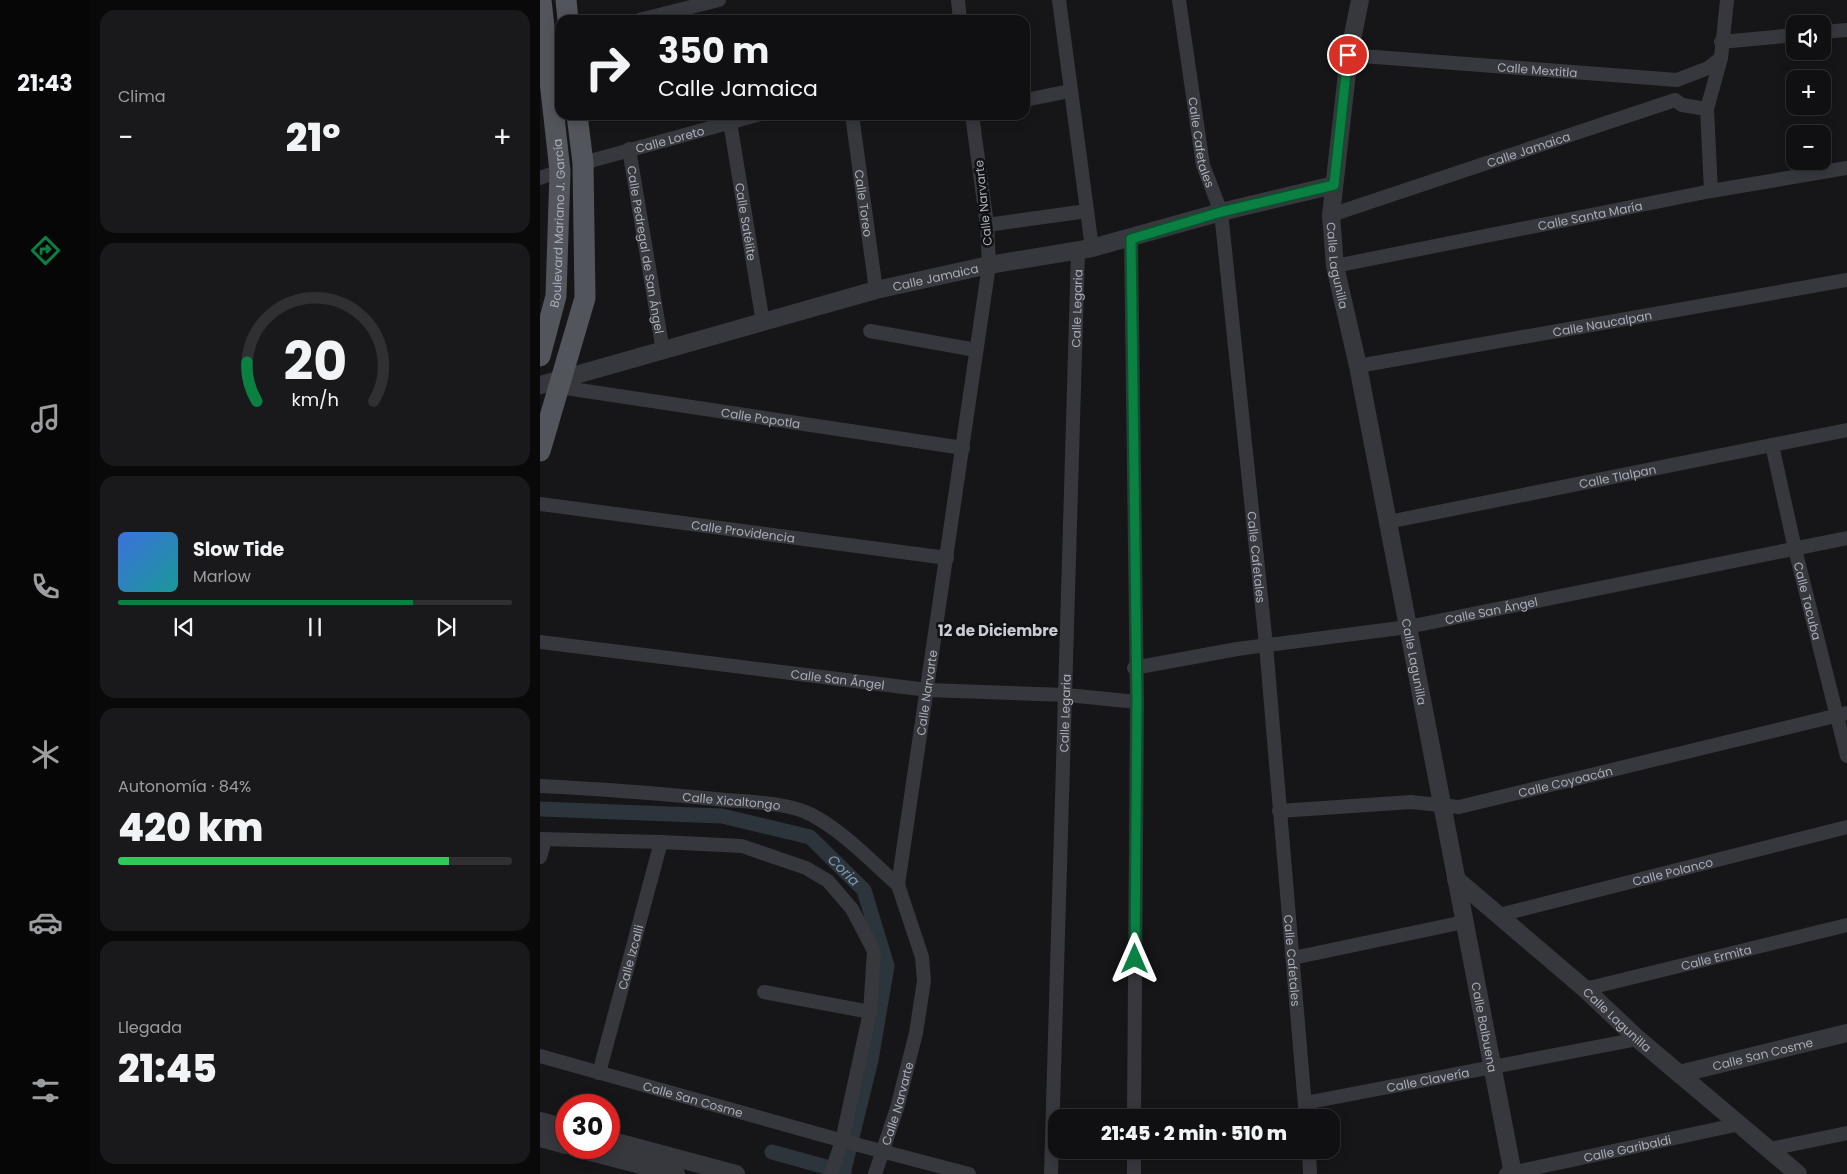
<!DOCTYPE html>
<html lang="es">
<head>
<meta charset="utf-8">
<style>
	:root { --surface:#101012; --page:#19191b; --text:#f1f3f6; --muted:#9c9d9f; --line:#303032; --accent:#0b8043 }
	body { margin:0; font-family:Poppins,sans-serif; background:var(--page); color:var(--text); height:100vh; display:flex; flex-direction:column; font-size:19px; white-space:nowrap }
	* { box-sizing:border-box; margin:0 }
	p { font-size:16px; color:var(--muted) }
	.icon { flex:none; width:28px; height:28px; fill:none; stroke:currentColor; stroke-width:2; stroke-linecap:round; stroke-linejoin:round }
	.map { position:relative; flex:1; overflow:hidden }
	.side { display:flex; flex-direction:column; gap:10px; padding:10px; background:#09090a; width:450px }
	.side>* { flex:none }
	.top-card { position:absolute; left:15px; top:15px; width:475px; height:105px; border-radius:15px; box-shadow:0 2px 12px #0003,0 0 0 1px var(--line); background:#101012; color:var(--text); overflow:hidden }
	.fabs { position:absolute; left:1246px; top:15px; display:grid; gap:10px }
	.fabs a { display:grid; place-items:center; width:45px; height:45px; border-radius:10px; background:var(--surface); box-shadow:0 2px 12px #0003,0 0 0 1px var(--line); font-size:25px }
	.speed { position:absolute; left:15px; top:1094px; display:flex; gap:10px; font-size:25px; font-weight:700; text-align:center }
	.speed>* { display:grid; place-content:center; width:65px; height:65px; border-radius:50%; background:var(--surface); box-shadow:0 2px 12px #0003,0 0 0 1px var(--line); line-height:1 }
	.speed .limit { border:8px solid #d22; background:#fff; color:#111 }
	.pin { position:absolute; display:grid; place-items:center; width:42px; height:42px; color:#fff; margin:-21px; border:2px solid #fff; border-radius:50%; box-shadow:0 1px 5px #0007 }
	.me { position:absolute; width:55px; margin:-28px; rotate:0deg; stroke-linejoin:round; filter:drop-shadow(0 0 4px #0008) }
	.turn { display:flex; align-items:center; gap:18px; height:105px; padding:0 20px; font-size:22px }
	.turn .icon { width:65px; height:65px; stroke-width:2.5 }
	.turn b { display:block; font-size:35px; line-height:42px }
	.big { font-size:38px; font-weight:800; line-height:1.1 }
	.side .card { flex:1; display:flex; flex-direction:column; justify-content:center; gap:8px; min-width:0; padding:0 18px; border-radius:15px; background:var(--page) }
	.side .dial { align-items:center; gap:0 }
	.dial svg { height:130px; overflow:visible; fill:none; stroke:var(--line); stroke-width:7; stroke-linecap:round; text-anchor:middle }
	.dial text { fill:var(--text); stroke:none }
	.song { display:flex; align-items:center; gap:15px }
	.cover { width:60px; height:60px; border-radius:8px; background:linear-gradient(135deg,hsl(220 70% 55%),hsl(180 70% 35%)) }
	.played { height:5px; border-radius:2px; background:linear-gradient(90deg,var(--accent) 75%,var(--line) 75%) }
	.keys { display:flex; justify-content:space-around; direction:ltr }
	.heat { display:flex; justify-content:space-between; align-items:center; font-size:28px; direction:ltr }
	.charge { height:8px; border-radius:4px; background:linear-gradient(90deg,#34c759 84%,var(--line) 0) }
	.trip { position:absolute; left:508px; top:1109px; width:292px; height:50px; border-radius:15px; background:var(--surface); box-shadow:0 2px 12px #0003,0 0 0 1px var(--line); font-weight:800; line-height:50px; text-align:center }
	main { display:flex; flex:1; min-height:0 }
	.menu { display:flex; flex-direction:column; width:90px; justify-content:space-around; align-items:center; background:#060607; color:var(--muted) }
	.menu .icon { width:35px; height:35px }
	.menu .selected { color:var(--accent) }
	.menu b { font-size:22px; color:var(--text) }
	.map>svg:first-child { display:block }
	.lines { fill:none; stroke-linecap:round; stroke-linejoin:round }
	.canal { stroke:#2c353c; stroke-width:15 }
	.minor { stroke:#37383d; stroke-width:14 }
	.tertiary { stroke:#37383d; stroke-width:18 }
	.primary { stroke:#53555c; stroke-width:21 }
	.route-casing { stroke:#07532c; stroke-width:12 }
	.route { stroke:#0b8043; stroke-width:9 }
	.labels { text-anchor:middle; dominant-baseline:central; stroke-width:5; stroke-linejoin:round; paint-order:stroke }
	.street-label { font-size:12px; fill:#a8adb8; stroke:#111113 }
	.water-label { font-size:14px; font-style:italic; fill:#7f9bb3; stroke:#111113 }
	.quarter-label { font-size:15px; font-weight:bold; fill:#c9ccd4; stroke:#111113 }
</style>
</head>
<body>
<main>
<nav class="menu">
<b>21:43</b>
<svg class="icon selected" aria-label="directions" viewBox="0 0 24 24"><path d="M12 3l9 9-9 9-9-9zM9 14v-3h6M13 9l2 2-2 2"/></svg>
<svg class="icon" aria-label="music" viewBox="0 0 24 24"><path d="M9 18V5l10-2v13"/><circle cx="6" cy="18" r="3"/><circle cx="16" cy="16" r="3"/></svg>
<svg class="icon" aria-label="phone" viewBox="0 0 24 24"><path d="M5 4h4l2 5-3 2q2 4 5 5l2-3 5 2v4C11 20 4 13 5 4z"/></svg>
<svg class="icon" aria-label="climate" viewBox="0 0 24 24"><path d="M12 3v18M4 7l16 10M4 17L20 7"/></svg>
<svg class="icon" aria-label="car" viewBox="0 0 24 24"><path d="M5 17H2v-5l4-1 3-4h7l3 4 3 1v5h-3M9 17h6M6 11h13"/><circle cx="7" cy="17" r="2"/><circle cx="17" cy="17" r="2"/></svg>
<svg class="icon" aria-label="filters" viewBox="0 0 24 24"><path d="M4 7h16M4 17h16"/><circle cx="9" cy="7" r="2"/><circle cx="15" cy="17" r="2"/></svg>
</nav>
<section class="side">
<div class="card"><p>Clima</p>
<div class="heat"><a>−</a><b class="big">21°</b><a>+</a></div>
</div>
<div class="card dial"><svg viewBox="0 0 100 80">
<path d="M14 69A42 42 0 1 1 86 69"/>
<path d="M14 69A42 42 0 0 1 8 45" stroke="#0b8043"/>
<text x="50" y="56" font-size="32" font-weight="700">20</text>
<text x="50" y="72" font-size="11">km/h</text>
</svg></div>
<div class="card">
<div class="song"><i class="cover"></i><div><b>Slow Tide</b><p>Marlow</p></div></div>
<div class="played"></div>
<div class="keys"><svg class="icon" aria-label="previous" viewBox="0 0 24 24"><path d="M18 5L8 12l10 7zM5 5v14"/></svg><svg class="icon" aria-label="pause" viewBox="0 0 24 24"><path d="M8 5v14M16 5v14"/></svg><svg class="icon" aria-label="next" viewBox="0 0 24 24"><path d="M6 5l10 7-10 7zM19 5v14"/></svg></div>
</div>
<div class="card"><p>Autonomía · 84%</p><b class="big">420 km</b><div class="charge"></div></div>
<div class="card"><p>Llegada</p><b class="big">21:45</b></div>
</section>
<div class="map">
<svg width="1307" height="1174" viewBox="0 0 1307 1174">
	<rect width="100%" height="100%" fill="#161618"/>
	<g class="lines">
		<g class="canal">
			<path id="s1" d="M0,809l182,7 88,21 54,53 23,76 -16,94 -28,114"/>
			<path d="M232,1152l72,20"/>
		</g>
		<g class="minor">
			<path d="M418,0l2,20"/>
			<path d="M519,0l33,248"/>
			<path id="s2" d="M639,0l24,165 18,47 45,433 40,473"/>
			<path d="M99,20l80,-20"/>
			<path d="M1282,32l25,-2"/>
			<path d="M1181,42l74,-7"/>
			<path id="s3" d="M809,55l328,25 31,-12 13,-10"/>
			<path d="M485,100l45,-9"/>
			<path d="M1167,109l4,82"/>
			<path id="s4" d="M312,115l24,175"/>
			<path id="s5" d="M190,122l33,201"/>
			<path id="s6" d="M89,149l34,202"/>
			<path id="s7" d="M43,163l174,-48"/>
			<path d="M0,178l20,-7"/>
			<path id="s8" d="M791,215l344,-115 7,5 25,4 14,-51 6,-58"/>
			<path d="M447,225l100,-14"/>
			<path d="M591,239l6,463 -3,416"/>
			<path id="s9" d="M795,266l376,-75 136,-23"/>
			<path d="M330,331l106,19"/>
			<path id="s10" d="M818,366l489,-86"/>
			<path id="s11" d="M19,387l404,61"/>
			<path id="s12" d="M1232,445l23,104 52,207"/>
			<path id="s13" d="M0,504l407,54"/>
			<path id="s14" d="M848,522l459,-92"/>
			<path id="s15" d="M0,642l388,48 139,5 70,7"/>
			<path id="s16" d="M594,668l103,-19 171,-22 439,-89"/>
			<path id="s17" d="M0,786c62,3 124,8 186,14 25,2 64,3 86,15 32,17 59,46 86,70"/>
			<path id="s18" d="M739,811l132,-9 48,5 388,-94"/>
			<path d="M0,839l121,3 81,4 64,22 22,13 24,28 22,42 -4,61 -28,129 -11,33"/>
			<path d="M0,857l5,-17"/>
			<path id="s19" d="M959,915l348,-88"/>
			<path d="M753,958l171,-36"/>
			<path id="s20" d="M1045,989l262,-64"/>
			<path d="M224,992l106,20"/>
			<path id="s21" d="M0,1056l307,86 122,32"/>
			<path id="s22" d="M59,1073l62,-231"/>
			<path id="s23" d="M765,1103l333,-64"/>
			<path d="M1230,1149l77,-16"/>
			<path d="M769,1150l1,24"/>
			<path id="s24" d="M335,1174l22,-66 19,-75 8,-52 -2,-24 -24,-72 91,-620 -2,-40 -15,-110"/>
			<path id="s25" d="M511,1174l27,-923"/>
			<path d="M594,1174v-24"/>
			<path id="s26" d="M966,1174l234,-50"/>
		</g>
		<g class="tertiary">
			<path id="s27" d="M820,0l-11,55 -18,160 4,51 23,100 155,808"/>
			<path id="s28" d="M0,385l336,-95 113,-25 103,-17 129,-36 113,-27"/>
			<path id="s29" d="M916,879l129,110 53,50 160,135"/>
			<path id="s30" d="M1139,1074l168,-41"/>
			<path d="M0,1121l26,7"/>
			<path d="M0,1138l26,7"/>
			<path d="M69,1140l127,34"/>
			<path d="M35,1148l101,26"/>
		</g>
		<g class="primary">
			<path d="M26,0l2,20"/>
			<path id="s31" d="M0,356l16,-60 4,-125 -19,-171"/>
			<path d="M0,451l45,-153 -2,-135 -6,-48"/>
		</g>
	</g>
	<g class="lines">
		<defs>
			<path id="route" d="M595,959l2,-257 -6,-463 90,-27 113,-27 14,-130"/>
		</defs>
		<use href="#route" class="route-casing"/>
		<use href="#route" class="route"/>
	</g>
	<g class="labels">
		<g class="street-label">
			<text stroke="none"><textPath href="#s3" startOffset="189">Calle Mextitla</textPath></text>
			<text stroke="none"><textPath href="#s7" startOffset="90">Calle Loreto</textPath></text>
			<text stroke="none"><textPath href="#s2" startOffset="144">Calle Cafetales</textPath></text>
			<text stroke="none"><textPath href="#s8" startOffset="208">Calle Jamaica</textPath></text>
			<text stroke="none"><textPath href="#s4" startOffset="89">Calle Toreo</textPath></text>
			<text transform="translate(443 203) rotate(-96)">Calle Narvarte</text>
			<text stroke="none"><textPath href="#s9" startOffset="260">Calle Santa María</textPath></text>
			<text stroke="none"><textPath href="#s31" startOffset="135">Boulevard Mariano J. García</textPath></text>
			<text stroke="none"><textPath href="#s5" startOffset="101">Calle Satélite</textPath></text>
			<text stroke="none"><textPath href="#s6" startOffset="102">Calle Pedregal de San Ángel</textPath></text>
			<text stroke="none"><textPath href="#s27" startOffset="268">Calle Lagunilla</textPath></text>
			<text stroke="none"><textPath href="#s28" startOffset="410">Calle Jamaica</textPath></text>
			<text stroke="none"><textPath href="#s25" startOffset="866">Calle Legaria</textPath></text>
			<text stroke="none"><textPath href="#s10" startOffset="248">Calle Naucalpan</textPath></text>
			<text stroke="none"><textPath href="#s11" startOffset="204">Calle Popotla</textPath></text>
			<text stroke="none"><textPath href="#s14" startOffset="234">Calle Tlalpan</textPath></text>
			<text stroke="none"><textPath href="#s13" startOffset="205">Calle Providencia</textPath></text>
			<text stroke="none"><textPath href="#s2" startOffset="564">Calle Cafetales</textPath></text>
			<text stroke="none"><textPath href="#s12" startOffset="160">Calle Tacuba</textPath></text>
			<text stroke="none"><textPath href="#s16" startOffset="362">Calle San Ángel</textPath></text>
			<text stroke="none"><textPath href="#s27" startOffset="672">Calle Lagunilla</textPath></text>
			<text stroke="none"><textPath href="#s15" startOffset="300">Calle San Ángel</textPath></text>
			<text stroke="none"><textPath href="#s24" startOffset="494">Calle Narvarte</textPath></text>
			<text stroke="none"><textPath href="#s25" startOffset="461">Calle Legaria</textPath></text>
			<text stroke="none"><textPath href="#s18" startOffset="290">Calle Coyoacán</textPath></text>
			<text stroke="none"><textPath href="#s17" startOffset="192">Calle Xicaltongo</textPath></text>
			<text stroke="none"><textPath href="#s19" startOffset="179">Calle Polanco</textPath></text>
			<text stroke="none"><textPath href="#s22" startOffset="120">Calle Izcalli</textPath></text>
			<text stroke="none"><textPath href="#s20" startOffset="135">Calle Ermita</textPath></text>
			<text stroke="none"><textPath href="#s2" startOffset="969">Calle Cafetales</textPath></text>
			<text stroke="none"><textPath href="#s29" startOffset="214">Calle Lagunilla</textPath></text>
			<text stroke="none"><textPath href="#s27" startOffset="1044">Calle Balbuena</textPath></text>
			<text stroke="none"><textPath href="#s30" startOffset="86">Calle San Cosme</textPath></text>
			<text stroke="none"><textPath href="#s23" startOffset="125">Calle Clavería</textPath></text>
			<text stroke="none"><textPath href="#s21" startOffset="159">Calle San Cosme</textPath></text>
			<text stroke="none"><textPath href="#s24" startOffset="74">Calle Narvarte</textPath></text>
			<text stroke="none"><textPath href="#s26" startOffset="124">Calle Garibaldi</textPath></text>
		</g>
		<g class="water-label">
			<text stroke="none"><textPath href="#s1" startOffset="320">Coria</textPath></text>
		</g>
		<g class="quarter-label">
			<text x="458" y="630">12 de Diciembre</text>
		</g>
	</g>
</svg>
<div class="fabs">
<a><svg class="icon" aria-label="sound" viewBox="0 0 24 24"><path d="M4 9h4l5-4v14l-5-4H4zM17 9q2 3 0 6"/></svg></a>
<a>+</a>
<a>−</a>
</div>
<div class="speed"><div class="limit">30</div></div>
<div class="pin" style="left:808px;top:55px;background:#d93025"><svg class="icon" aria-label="arrive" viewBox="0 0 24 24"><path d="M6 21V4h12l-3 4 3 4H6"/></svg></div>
<svg class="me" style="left:595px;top:959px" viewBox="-20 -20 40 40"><path d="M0-17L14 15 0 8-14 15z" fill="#0b8043" stroke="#fff" stroke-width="4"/></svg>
<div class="trip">21:45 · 2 min · 510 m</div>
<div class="top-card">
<div class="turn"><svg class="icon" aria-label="right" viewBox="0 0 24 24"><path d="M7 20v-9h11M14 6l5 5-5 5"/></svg><div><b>350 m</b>Calle Jamaica</div></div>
</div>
</div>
</main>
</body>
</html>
